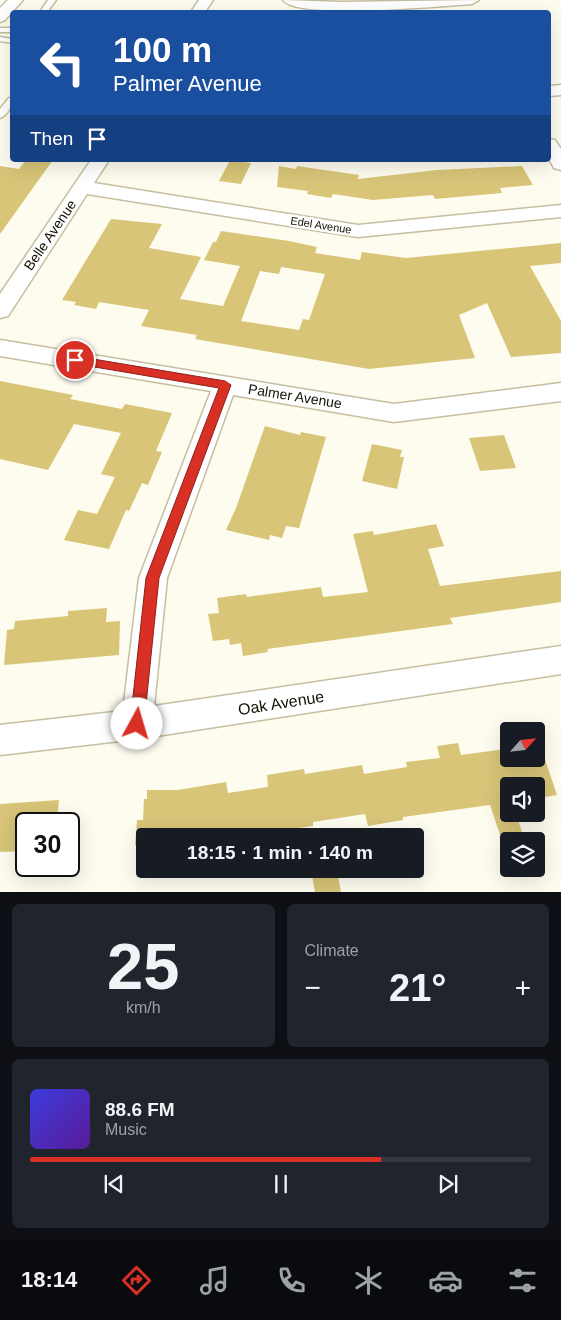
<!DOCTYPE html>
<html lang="en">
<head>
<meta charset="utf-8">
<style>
	:root { --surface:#171b24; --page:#20242c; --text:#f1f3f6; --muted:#9ea1a6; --line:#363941; --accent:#d93025 }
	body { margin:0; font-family:Arial,sans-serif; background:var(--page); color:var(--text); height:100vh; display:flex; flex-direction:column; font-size:19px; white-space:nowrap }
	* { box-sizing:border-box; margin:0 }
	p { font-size:16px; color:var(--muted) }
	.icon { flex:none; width:28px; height:28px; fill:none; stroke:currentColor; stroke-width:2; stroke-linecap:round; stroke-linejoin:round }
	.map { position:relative; height:892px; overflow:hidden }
	.drawer { display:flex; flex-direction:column; gap:12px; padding:12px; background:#0d0f14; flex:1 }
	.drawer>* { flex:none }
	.top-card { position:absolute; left:10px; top:10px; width:541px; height:152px; border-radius:5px; box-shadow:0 5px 20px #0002; background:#1a4fa0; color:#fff; overflow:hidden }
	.needle { width:32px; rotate:63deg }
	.controls { position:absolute; left:500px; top:722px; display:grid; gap:10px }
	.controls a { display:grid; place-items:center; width:45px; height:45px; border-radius:5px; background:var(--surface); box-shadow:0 5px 20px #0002; font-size:25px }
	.speed { position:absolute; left:15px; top:812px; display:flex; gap:10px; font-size:25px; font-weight:700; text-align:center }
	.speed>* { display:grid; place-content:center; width:65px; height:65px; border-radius:50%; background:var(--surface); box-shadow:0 5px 20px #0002; line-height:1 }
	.speed .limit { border:2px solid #111; border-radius:8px; background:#fff; color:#111 }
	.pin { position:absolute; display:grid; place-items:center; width:42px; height:42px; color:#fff; margin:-21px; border:2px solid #fff; border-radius:50%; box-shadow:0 1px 5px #0007 }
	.me { position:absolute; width:55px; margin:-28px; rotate:6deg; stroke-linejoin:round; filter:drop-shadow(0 0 4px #0008) }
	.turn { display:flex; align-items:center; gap:18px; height:105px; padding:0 20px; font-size:22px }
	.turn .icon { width:65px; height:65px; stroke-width:2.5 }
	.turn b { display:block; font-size:35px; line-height:42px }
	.then { display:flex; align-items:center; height:48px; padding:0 20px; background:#0003; gap:10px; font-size:19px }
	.big { font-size:38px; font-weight:700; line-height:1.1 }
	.drawer .widget { flex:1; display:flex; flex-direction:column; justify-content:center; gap:8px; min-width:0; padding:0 18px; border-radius:8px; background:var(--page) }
	.drawer .dial { align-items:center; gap:0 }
	.dial b { font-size:65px; line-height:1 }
	.song { display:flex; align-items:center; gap:15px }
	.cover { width:60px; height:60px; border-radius:8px; background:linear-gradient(135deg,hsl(240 70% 55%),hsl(270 70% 35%)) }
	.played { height:5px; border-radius:2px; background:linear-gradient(90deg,var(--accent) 70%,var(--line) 70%) }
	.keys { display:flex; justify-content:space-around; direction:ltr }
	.heat { display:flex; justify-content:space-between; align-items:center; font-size:28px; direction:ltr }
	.drawer .tiles { flex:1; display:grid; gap:12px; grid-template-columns:1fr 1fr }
	.widget:last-child { grid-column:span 2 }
	.trip { position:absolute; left:136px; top:828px; width:288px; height:50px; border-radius:5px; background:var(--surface); box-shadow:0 5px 20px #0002; font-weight:700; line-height:50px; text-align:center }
	.dock { display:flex; height:80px; justify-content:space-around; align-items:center; background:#090b0e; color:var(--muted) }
	.dock .icon { width:35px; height:35px }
	.dock .active { color:var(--accent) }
	.dock b { font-size:22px; color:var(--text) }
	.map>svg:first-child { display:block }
	.building { fill:#d8c578; fill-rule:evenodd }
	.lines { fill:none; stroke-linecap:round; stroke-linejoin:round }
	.service-casing { stroke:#c5bea0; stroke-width:3 }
	.minor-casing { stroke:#c5bea0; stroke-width:3 }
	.service { fill:#fff; fill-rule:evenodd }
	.minor { fill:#fff; fill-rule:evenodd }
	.route { fill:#d93025; stroke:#8d1f18 }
	.labels { text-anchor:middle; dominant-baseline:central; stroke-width:5; stroke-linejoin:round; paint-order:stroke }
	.far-street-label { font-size:11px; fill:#141207; stroke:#fff }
	.street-label { font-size:14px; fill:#141207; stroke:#fff }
	.near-street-label { font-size:16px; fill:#141207; stroke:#fff }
</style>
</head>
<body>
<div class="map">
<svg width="561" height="893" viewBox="0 0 561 893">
	<rect width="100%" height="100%" fill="#fefcef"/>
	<path class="building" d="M26,160h27l-53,74v-68l19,3z
		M230,160l21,3 -10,21 -22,-3z
		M279,166l17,3 1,-3 62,9 -1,4 79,-9 85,-4 11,19 -33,3 2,5 -67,6 -2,-4 -60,5 -40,-6 -2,4 -24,-4 1,-3 -31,-4z
		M111,219l51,5 -13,24 52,9 -21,42 43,7 17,-40 -36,-6 9,-18h3l5,-11 68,10 28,6 -2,6 45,7 2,-8 44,6 155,-15v20l-31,3 31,55v32l-50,4 -24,-54 -28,12 16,43 -106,11 -174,-30 2,-4 -56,-9 8,-16 -50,-8 -3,7 -22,-4 2,-3 -14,-2zM281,267l44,7 -16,46 -6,-1 -4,11 -58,-9 19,-50 19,3z
		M0,381l73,14 -3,4 52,10 3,-5 47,9 -16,38 6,1 -14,33 -6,-2 -13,28 -3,-1 -17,39 -45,-9 14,-30 19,4 18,-37 -14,-3 20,-41 -47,-9 -26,46 -48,-11z
		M265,426l35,9 1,-3 25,5 -27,91 -13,-2 -4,12 -12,-3 -1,5 -43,-10 10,-22z
		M504,435l12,33 -36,3 -11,-33z
		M372,444l30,6 -2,7h4l-7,32 -35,-8z
		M436,524l8,22 -16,3 12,37 121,-15v31l-111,16 3,6 -186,25 1,3 -25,4 -2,-13 -11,2 -1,-6 -16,2 -5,-27 11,-1 -2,-15 29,-4 1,3 74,-10 2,10 45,-5 -15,-58 20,-3 1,4z
		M107,608l-1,14 14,-1 -1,34 -115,10 3,-35 7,-1 1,-8 53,-5v-5z
		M536,739h2l19,56 -18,3 2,6 -5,1v-19h-27v28h7l9,27h-23l-12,-36 -87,12v3l-35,6 -3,-12 -52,8v4l-21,3 1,7h-148v33h3h-9v-24h-4l2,-25h6l1,-21h3v-9h31l48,-8 2,11 40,-6 -1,-12 37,-6 1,5 57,-9 2,9 43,-7 -1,-5 34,-4 -3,-12 21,-3 3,12 44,-6 -1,-4 5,-1v15h27z
		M59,800l-2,24h-31v27l-26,1v-48z
		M311,869h26l4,24h-26z"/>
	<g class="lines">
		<defs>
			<path id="service" d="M48,0h8l-9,12h-7z
				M0,28h12v4h-12z
				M0,37l12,2v4l-12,-2z
				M9,98h3c0,8 -4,17 -12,20v-9z"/>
			<path id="minor" d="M8,0h15l-18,20 -5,2v-14z
				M199,0h14l-8,12h-14z
				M283,0l58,2 138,-2 -7,4c-28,2 -176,16 -189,-4z
				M561,85v10l-12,1v-10z
				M549,139l6,1 6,9v21l-7,-2 -5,-9z
				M91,160h18l-15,23 264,42 203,-20v12l-203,20 -271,-43 -79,122 -8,2v-24z
				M0,340l394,64 167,-21v18l-167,21 -161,-27 -66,183 -13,128 407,-60v28l-424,65 -137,16v-30l123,-14 16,-133 72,-187 -211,-35z"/>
		</defs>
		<use href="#service" class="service-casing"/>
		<use href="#minor" class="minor-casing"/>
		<use href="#service" class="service"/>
		<use href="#minor" class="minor"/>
	</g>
	<path class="route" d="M75,356l150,25 6,4 -72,193 -15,146 -2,5 -5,2 -5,-2 -2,-5 16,-146 73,-190 -148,-25v-5z"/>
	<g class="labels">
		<g class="far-street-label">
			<text transform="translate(321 225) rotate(9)">Edel Avenue</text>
		</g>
		<g class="street-label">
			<text transform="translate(50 235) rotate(-56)">Belle Avenue</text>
			<text transform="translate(295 396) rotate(9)">Palmer Avenue</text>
		</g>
		<g class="near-street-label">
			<text transform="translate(281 703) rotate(-9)">Oak Avenue</text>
		</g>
	</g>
</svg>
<div class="controls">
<a><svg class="needle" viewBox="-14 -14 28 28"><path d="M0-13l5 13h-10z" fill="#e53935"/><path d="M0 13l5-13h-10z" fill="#9ea1a6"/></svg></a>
<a><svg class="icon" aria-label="sound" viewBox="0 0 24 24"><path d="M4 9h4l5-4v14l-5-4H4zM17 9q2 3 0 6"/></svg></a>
<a><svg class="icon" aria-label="layers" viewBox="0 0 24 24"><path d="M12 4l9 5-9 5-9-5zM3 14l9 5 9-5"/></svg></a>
</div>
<div class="speed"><div class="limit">30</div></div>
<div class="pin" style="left:75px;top:360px;background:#d93025"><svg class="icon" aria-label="arrive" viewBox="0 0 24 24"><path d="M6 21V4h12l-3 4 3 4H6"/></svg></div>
<svg class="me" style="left:137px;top:724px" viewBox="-20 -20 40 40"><circle r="19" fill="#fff"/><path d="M0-13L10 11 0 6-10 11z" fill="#d93025"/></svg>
<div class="trip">18:15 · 1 min · 140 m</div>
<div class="top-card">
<div class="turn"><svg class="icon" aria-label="left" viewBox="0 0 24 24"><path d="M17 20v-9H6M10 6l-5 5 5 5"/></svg><div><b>100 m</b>Palmer Avenue</div></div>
<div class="then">Then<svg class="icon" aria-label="arrive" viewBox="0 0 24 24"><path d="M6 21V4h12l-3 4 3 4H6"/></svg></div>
</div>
</div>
<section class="drawer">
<div class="tiles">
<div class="widget dial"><b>25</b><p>km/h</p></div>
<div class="widget"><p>Climate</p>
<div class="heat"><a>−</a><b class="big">21°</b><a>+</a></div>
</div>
<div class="widget">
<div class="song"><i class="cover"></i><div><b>88.6 FM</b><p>Music</p></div></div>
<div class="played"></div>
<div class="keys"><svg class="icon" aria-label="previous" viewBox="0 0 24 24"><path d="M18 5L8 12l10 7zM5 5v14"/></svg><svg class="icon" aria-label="pause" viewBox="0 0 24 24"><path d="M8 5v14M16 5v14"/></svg><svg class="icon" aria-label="next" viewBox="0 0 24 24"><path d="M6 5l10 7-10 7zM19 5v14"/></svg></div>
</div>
</div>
</section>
<nav class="dock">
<b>18:14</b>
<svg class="icon active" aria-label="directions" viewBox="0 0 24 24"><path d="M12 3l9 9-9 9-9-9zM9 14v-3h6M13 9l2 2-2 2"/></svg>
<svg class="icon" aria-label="music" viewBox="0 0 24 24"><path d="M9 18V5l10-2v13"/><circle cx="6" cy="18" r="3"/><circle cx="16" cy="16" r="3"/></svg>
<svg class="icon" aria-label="phone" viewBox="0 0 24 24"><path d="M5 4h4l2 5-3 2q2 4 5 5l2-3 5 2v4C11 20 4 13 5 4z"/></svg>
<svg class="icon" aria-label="climate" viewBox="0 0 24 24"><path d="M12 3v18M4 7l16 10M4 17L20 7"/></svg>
<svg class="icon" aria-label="car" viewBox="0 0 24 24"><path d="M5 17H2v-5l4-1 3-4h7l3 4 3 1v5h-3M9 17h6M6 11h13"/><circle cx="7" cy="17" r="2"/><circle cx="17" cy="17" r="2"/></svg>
<svg class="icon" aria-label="filters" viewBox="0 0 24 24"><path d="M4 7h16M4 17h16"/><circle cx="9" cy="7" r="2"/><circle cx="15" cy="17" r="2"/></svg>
</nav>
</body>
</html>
